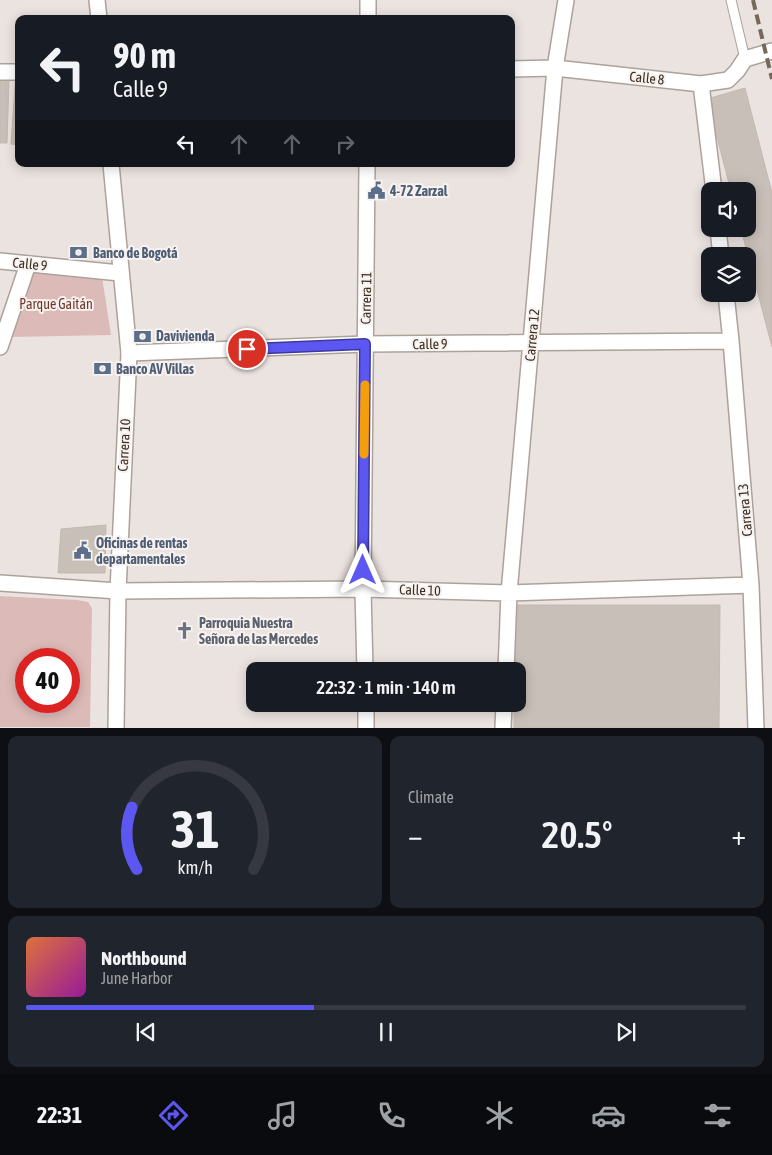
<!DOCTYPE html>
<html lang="en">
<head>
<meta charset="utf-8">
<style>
	:root { --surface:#171b24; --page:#20242c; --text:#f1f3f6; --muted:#9ea1a6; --line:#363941; --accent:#5d57f1 }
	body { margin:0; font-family:"Asap Condensed",sans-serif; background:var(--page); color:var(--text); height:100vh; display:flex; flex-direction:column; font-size:19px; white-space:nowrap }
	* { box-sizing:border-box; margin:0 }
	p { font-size:16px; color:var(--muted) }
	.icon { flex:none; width:28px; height:28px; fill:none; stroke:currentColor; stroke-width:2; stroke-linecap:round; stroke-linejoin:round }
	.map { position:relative; height:728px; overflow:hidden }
	.drawer { display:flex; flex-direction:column; gap:8px; padding:8px; background:#0d0f14; flex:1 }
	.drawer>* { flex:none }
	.banner { position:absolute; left:15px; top:15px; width:500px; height:152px; border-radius:10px; box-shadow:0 2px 12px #0003; background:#171b24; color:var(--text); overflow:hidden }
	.fabs { position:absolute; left:701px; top:182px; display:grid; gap:10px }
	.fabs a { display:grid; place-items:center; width:55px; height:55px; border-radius:10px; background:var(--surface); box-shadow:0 2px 12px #0003; font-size:25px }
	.speed { position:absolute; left:15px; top:648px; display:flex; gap:10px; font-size:25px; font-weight:700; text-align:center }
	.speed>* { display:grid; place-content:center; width:65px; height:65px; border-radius:50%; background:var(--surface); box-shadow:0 2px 12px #0003; line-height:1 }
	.speed .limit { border:8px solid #d22; background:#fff; color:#111 }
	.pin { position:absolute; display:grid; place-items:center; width:42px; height:42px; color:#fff; margin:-21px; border:2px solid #fff; border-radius:50%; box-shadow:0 1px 5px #0007 }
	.me { position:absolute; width:55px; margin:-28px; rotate:0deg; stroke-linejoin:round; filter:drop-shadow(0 0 4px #0008) }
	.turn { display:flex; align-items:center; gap:18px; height:105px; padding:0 15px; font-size:22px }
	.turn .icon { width:65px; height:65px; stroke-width:2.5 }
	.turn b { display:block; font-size:35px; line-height:42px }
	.lanes { display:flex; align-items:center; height:48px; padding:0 15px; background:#0003; justify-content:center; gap:25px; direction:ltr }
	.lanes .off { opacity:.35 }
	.big { font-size:38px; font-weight:600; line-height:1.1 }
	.drawer .card { flex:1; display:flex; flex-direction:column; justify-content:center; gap:8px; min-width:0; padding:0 18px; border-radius:10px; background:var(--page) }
	.drawer .dial { align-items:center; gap:0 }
	.dial svg { height:130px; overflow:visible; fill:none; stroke:var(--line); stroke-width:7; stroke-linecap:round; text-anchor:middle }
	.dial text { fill:var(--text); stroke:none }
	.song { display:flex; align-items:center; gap:15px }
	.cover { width:60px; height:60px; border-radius:8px; background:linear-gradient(135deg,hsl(20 70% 55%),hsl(300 70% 35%)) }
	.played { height:5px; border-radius:2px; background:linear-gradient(90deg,var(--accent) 40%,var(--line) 40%) }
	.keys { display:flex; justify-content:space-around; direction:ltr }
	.heat { display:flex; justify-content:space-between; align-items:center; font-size:28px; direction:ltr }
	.drawer .tiles { flex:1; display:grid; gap:8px; grid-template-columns:1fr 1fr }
	.card:last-child { grid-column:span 2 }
	.trip { position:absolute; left:246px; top:662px; width:280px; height:50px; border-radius:10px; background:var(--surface); box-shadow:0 2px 12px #0003; font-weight:600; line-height:50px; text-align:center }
	.dock { display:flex; height:80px; justify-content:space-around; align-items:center; background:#090b0e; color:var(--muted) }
	.dock .icon { width:35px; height:35px }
	.dock .current { color:var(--accent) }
	.dock b { font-size:22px; color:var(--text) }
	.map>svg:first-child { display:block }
	.green { fill:#dcbab8; fill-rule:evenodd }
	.building { fill:#c8bfb8; stroke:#c4b9b2 }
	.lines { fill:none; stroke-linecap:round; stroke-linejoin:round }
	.service-casing { stroke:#aca29a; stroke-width:11 }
	.minor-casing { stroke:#aca29a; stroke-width:18 }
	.tertiary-casing { stroke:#aca29a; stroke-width:18 }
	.service { stroke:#fff; stroke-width:9 }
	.minor { stroke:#fff; stroke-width:15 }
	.tertiary { stroke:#fff; stroke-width:15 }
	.rail { stroke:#76695b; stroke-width:4; stroke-dasharray:10 5; stroke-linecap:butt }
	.route-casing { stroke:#3c399d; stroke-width:12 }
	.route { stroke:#5d57f1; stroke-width:9 }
	.slow { stroke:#f59e0b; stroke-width:9 }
	.labels { text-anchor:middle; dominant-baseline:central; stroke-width:4; stroke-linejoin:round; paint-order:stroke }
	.street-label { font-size:14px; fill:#3b2e20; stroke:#f7f2f0 }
	.service-label { font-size:14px; font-weight:bold; fill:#4e5e75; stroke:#f7f2f0; text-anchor:start }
	.park-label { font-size:14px; fill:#71382b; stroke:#f7f2f0 }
	.worship-label { font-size:14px; font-weight:bold; fill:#5b616d; stroke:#f7f2f0; text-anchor:start }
</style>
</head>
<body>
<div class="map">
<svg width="772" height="728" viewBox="0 0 772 728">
	<rect width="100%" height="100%" fill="#ebe3df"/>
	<path class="green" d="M33,270l69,7 9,58 -101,2z
		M0,596l77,4 11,2 4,6 -2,119h-90zM26,659h43v42h-43z"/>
	<path class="building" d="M16,73h3v72l-8,-1z
		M0,79h9l-2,64h-7z
		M745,88l27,105v154l-31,-118h7v-38h-17l-24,-92z
		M106,525l-1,48h-47l3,-44z
		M514,605h206l-1,123h-205v-24h4v-33h-4z"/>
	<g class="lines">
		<defs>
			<path id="service" d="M731,0l14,59"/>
			<path id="minor" d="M511,69l44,-1 146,16 27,-4 9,-9 8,-12 27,-8
				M0,72h19
				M701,84l13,107
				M718,229l3,27
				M0,261l120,12
				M726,294l5,47 20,244 5,143
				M0,347l28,-83
				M129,353l236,-9 366,-3
				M0,583l118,8 245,-2 146,4 242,-8
				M506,671l3,-78 46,-525 11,-68
				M503,728l1,-24"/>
			<path id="tertiary" d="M97,0l2,19
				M368,19v-19
				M111,164l18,189 -11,238 -2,137
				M365,671l-2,-82 4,-425
				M366,704v24"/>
		</defs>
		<use href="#service" class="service-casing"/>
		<use href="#minor" class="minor-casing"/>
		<use href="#tertiary" class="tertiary-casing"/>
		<use href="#service" class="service"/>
		<use href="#minor" class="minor"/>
		<use href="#tertiary" class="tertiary"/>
		<path class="rail" d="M753,0l19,79"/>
	</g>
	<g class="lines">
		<defs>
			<path id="route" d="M247,349l118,-5 -2,226"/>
		</defs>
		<use href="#route" class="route-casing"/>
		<use href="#route" class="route"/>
		<path class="slow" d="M364,454l1,-69"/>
	</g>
	<defs>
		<symbol id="civic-bare" viewBox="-9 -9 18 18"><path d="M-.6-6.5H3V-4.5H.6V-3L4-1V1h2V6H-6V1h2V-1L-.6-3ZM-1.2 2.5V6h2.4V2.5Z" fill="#5c6f8a" stroke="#f7f2f0" stroke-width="2.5" paint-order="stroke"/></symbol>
		<symbol id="bank-bare" viewBox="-9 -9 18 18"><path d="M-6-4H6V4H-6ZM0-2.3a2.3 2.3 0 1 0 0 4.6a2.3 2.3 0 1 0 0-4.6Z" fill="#5c6f8a" stroke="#f7f2f0" stroke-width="2.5" paint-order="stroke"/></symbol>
		<symbol id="church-bare" viewBox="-9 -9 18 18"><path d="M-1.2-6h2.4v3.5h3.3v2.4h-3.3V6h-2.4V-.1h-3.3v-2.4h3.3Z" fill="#6b7280" stroke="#f7f2f0" stroke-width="2.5" paint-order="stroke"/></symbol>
	</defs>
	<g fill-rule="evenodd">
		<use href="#civic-bare" x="364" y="178" width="25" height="25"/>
		<use href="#bank-bare" x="66" y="240" width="25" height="25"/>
		<use href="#bank-bare" x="130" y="324" width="25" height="25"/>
		<use href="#bank-bare" x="90" y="356" width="25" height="25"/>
		<use href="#civic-bare" x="70" y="538" width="25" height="25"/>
		<use href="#church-bare" x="172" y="618" width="25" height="25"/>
	</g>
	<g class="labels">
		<g class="street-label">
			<text transform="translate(647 78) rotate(6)">Calle 8</text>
			<text transform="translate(30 264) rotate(6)">Calle 9</text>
			<text transform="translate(366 298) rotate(-89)">Carrera 11</text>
			<text transform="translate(532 335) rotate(-85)">Carrera 12</text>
			<text transform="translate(430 344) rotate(-1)">Calle 9</text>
			<text transform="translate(124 445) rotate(-87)">Carrera 10</text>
			<text transform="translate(745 510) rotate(-95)">Carrera 13</text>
			<text transform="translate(420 590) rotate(2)">Calle 10</text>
		</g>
		<g class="service-label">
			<text x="390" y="191">4-72 Zarzal</text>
			<text x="93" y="253">Banco de Bogotá</text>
			<text x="156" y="336">Davivienda</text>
			<text x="116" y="369">Banco AV Villas</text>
			<text x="96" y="543">Oficinas de rentas<tspan x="96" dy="16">departamentales</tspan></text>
		</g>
		<g class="park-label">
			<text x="56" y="304">Parque Gaitán</text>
		</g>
		<g class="worship-label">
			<text x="199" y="623">Parroquia Nuestra<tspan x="199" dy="16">Señora de las Mercedes</tspan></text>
		</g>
	</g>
</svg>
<div class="fabs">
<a><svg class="icon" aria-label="sound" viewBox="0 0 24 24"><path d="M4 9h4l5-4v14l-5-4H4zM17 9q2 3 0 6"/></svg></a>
<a><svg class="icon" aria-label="layers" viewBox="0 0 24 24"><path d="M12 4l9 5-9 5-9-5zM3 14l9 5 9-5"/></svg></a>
</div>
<div class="speed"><div class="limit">40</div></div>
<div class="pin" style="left:247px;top:349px;background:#d93025"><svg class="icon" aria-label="arrive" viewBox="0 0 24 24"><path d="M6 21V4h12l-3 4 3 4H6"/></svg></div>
<svg class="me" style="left:363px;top:570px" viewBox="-20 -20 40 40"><path d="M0-17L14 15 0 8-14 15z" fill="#5d57f1" stroke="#fff" stroke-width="4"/></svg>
<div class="trip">22:32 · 1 min · 140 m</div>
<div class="banner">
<div class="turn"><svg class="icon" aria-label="left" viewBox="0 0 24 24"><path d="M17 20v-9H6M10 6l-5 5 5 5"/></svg><div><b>90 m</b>Calle 9</div></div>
<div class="lanes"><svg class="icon" aria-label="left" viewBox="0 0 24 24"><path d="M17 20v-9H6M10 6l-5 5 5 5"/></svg><svg class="icon off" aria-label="ahead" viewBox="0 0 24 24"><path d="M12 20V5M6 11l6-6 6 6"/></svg><svg class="icon off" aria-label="ahead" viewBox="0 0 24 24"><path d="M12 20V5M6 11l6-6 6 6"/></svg><svg class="icon off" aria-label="right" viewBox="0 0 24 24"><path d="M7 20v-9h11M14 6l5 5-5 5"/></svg></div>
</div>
</div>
<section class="drawer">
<div class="tiles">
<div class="card dial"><svg viewBox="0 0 100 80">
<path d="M14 69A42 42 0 1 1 86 69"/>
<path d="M14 69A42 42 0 0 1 11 31" stroke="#5d57f1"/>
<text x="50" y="56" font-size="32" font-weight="700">31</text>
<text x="50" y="72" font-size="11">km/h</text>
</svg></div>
<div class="card"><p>Climate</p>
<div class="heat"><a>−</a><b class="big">20.5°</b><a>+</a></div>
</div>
<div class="card">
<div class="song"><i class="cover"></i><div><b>Northbound</b><p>June Harbor</p></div></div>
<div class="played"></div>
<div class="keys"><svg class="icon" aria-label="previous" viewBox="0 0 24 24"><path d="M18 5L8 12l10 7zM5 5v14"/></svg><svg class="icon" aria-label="pause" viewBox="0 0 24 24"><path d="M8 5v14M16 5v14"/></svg><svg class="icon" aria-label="next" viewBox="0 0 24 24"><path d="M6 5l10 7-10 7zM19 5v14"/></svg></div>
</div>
</div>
</section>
<nav class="dock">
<b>22:31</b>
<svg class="icon current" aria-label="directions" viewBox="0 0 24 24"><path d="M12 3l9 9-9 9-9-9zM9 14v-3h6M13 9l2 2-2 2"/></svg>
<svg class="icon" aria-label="music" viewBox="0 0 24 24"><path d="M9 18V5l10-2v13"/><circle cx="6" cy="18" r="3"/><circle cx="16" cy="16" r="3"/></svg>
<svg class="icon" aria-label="phone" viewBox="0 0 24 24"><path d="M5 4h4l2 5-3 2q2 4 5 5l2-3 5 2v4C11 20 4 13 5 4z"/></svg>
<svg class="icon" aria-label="climate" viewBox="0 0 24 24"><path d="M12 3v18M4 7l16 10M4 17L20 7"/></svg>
<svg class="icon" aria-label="car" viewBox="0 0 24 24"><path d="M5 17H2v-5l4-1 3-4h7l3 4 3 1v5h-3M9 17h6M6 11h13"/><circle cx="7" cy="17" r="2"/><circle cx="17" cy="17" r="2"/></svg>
<svg class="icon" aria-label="filters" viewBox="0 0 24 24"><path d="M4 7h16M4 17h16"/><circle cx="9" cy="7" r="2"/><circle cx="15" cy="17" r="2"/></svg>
</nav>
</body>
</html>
